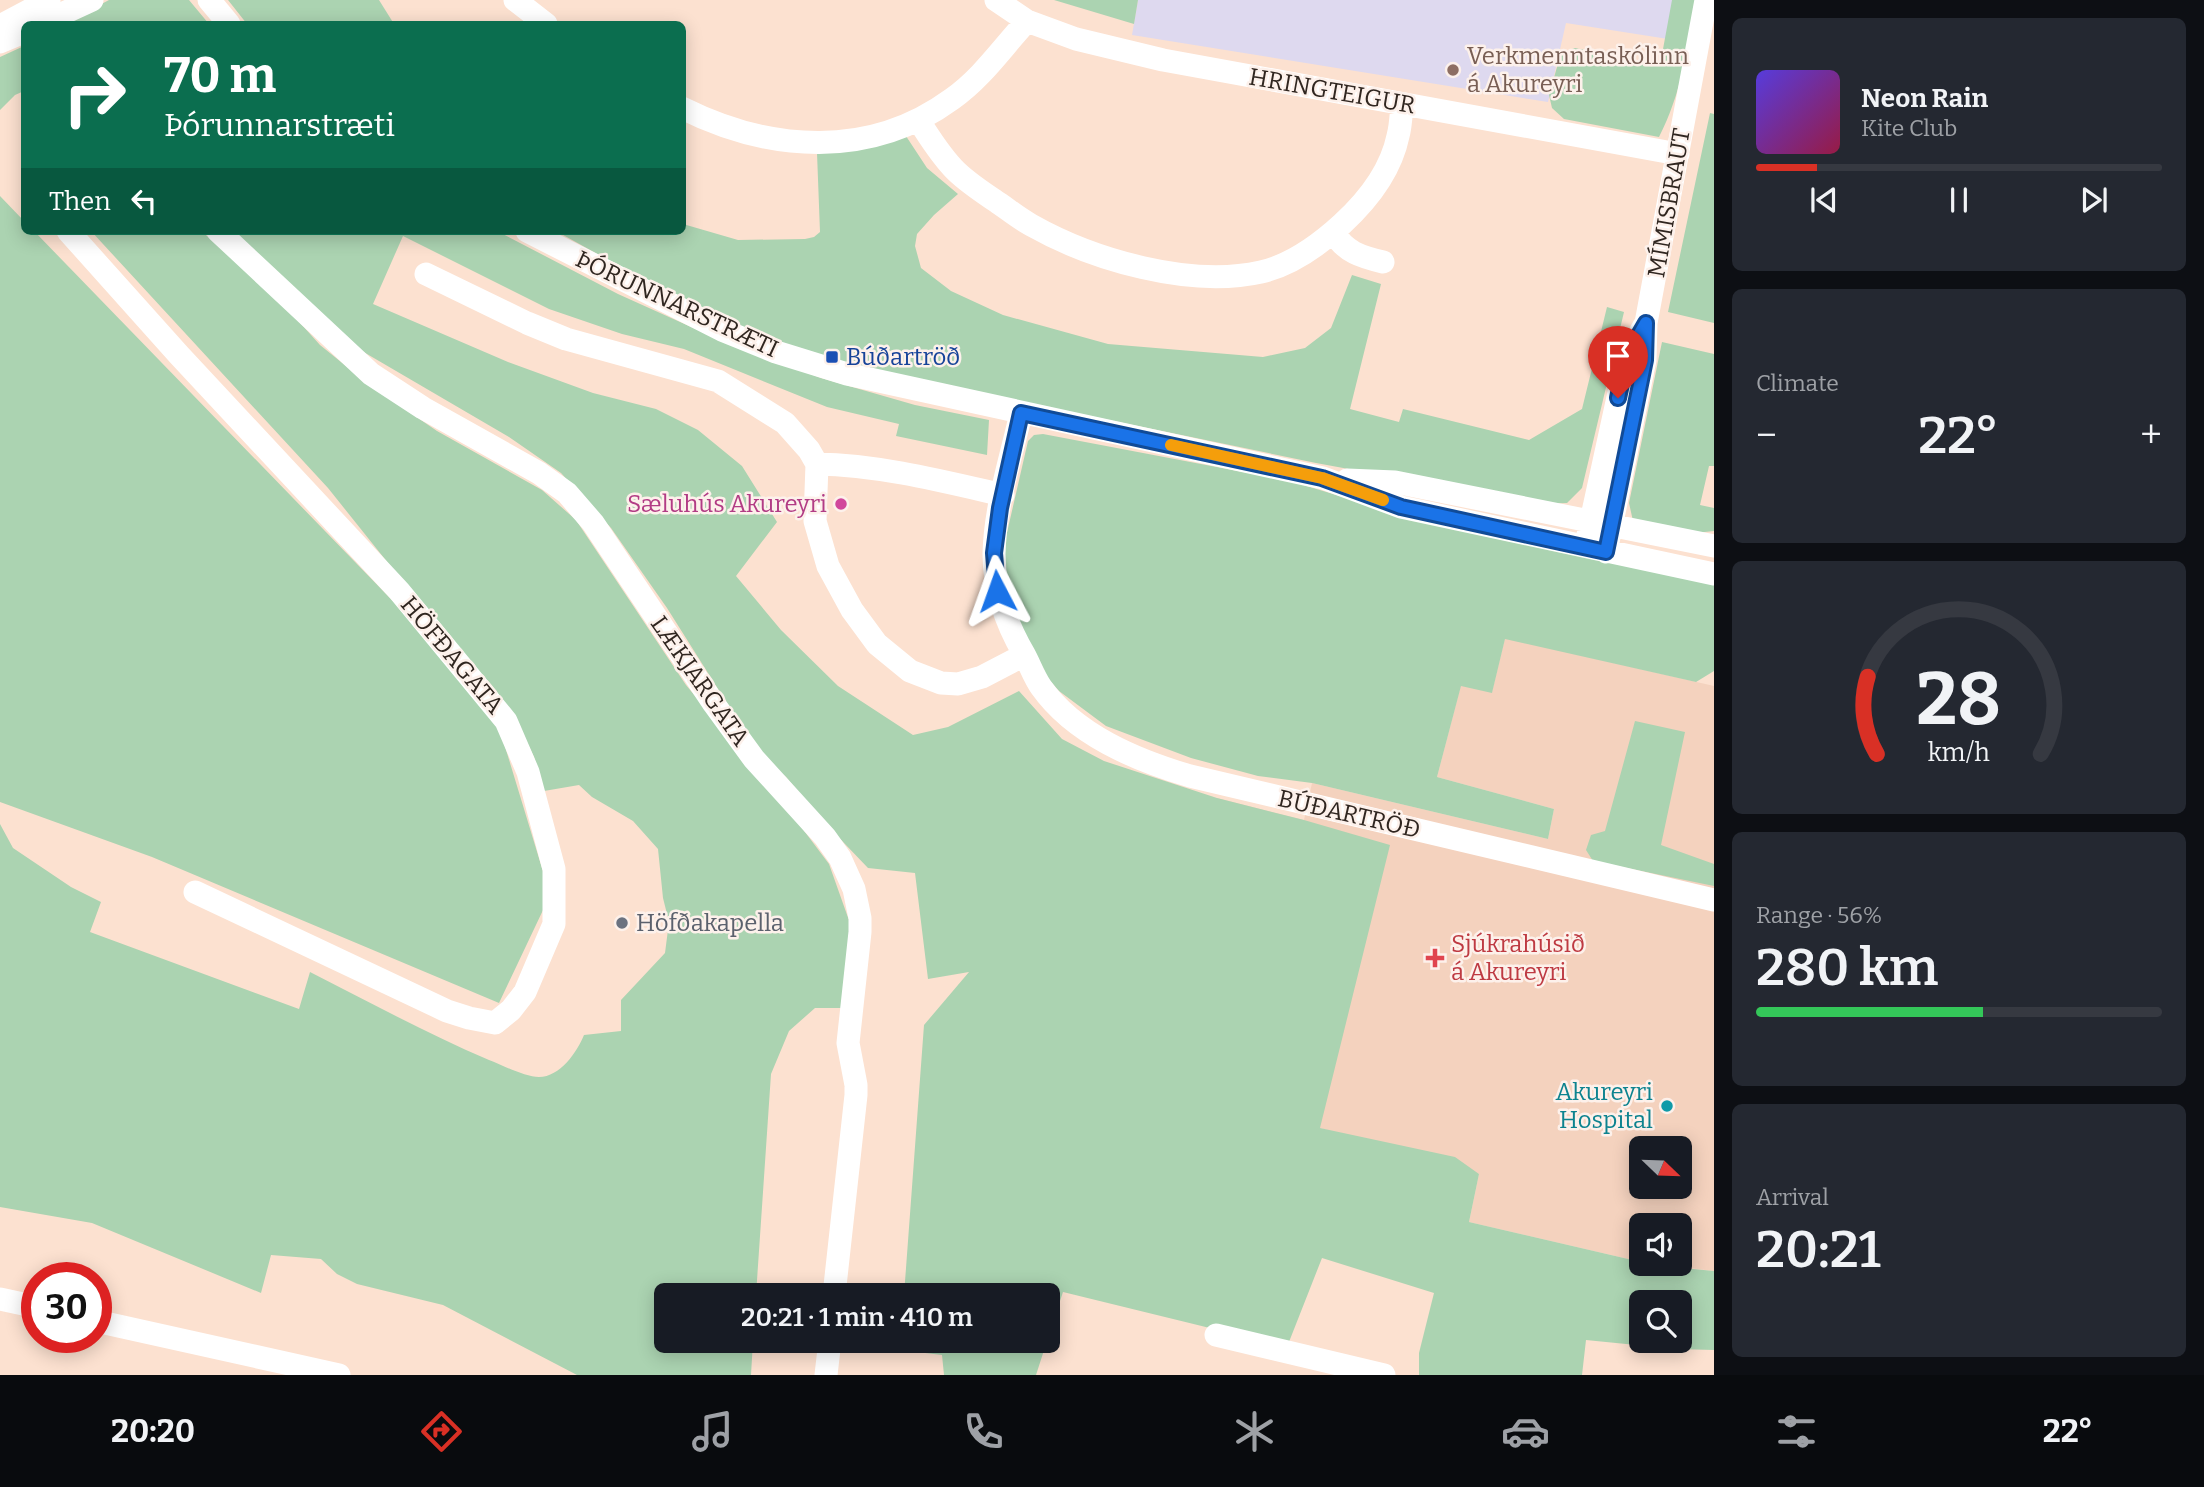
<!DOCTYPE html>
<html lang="en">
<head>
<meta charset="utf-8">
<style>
	:root { --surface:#171b24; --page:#242831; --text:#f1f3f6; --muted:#9ea1a6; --line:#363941; --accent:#d93025 }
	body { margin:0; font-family:Bitter,serif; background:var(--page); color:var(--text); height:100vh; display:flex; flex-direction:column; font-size:26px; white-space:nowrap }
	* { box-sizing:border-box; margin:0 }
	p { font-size:23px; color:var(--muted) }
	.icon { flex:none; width:38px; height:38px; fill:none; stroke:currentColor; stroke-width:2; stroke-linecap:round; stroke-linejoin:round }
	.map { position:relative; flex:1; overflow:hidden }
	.side { display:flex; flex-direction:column; gap:18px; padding:18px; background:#0d0f14; width:490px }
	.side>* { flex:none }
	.banner { position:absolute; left:21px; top:21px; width:665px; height:214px; border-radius:10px; box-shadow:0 4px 18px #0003; background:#0b6e4f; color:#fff; overflow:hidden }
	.needle { width:46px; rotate:113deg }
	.controls { position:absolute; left:1629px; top:1136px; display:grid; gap:14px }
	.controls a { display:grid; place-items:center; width:63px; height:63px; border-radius:10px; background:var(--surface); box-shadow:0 4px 18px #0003; font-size:35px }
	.speed { position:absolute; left:21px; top:1262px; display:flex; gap:14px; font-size:35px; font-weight:700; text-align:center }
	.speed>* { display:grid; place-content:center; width:91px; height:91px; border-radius:50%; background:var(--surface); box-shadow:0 4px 18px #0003; line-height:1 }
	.speed .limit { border:10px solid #d22; background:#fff; color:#111 }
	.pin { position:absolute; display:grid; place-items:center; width:60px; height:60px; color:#fff; margin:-72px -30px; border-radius:50% 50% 50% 0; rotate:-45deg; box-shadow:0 0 7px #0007 }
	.pin .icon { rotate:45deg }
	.me { position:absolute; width:77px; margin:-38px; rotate:356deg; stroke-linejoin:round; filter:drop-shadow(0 0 5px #0008) }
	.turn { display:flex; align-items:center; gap:24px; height:147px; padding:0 28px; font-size:32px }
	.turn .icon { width:91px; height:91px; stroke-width:2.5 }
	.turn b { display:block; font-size:49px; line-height:60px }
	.then { display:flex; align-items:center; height:66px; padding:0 28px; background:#0003; gap:14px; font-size:26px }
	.big { font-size:52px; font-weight:600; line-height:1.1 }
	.side .widget { flex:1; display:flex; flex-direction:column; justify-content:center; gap:10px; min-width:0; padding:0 24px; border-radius:10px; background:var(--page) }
	.side .dial { align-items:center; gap:0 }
	.dial svg { height:182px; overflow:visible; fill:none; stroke:var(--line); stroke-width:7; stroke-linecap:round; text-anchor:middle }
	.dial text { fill:var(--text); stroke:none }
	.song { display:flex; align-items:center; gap:21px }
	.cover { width:84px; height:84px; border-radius:10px; background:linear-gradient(135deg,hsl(250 70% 55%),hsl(340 70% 35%)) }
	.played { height:7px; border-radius:4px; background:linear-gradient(90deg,var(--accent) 15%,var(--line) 15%) }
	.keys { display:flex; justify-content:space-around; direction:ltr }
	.heat { display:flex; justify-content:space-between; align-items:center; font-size:38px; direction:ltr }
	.charge { height:10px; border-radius:5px; background:linear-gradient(90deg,#34c759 56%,var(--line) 0) }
	.trip { position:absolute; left:654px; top:1283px; width:406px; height:70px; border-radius:10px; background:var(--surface); box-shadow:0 4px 18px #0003; font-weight:600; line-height:70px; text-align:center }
	.tab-bar { display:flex; height:112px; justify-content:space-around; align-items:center; background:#090b0e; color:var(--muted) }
	.tab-bar .icon { width:49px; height:49px }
	.tab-bar .current { color:var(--accent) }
	.tab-bar b { font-size:32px; color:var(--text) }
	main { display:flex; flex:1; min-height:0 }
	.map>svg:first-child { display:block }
	.built { fill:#f4d2be; fill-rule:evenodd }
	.education { fill:#ded9ef }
	.green { fill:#abd3b1; fill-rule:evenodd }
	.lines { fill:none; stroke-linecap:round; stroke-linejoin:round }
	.minor { stroke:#fff; stroke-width:23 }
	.route-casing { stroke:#114b97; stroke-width:18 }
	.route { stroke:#1a73e8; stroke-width:12 }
	.slow { stroke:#f59e0b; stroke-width:12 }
	.education-dot { fill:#8d6e63; stroke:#fdf1eb; stroke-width:2.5 }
	.transit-dot { fill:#1a4fb4; stroke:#fdf1eb; stroke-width:2.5 }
	.hotel-dot { fill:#d1479c; stroke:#fdf1eb; stroke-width:2.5 }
	.worship-dot { fill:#6b7280; stroke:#fdf1eb; stroke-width:2.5 }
	.health-dot { fill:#e0444e; stroke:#fdf1eb; stroke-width:2.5 }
	.culture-dot { fill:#0f9aa8; stroke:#fdf1eb; stroke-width:2.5 }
	.labels { text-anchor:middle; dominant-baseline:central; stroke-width:5; stroke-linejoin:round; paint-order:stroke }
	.education-label { font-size:24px; fill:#785e54; stroke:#fdf1eb; text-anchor:start }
	.street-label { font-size:24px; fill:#302620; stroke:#fdf1eb }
	.transit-label { font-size:24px; fill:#164399; stroke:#fdf1eb; text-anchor:start }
	.hotel-label { font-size:24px; fill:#b23c85; stroke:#fdf1eb; text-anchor:end }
	.worship-label { font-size:24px; fill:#5b616d; stroke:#fdf1eb; text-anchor:start }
	.health-label { font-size:24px; fill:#be3a42; stroke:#fdf1eb; text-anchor:start }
	.culture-label { font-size:24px; fill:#0d838f; stroke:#fdf1eb; text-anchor:end }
</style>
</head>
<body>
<main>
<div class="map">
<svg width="1714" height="1375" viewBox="0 0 1714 1375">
	<rect width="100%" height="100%" fill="#fce1d0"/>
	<path class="built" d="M1505,638l209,48v585l-58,-7h24v-39h-38l-1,37 -172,-40 10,-48 -159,-46 -103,-330 87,22 8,-37 236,56 6,-30 -117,-32 24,-92 31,7zM1642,1148h38v38h-38z"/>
	<path class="education" d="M1138,0h537l-7,39 -102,-16 -18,79 -416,-67z"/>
	<path class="green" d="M109,0h80l20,24h-145z
		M228,0h151l15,24h-147z
		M1054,0h84l-4,24z
		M1672,0h27c-11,46 -18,95 -40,137l-95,-18 -12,-11 -3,-13 12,-42 14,-5 77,16 9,-4z
		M24,46v45l-9,4 -15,15v-53z
		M1710,113l4,1v209l-46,-11z
		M904,133l23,35 31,26 -24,21 -17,19 -2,12 6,22 30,23 52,24 105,29 155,13 42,-9 26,-20 21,-53 29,9 -31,125 49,13 4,-13 126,31 53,-31 25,-102 17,5 -42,176 -15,15 -28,1 -223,-41 -467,-97 -62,-20 -91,-37 -140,-78h126l1,-7 55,16 67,-1 9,-2 6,-5 -3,-79z
		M0,196l24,25v10h10l387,399 79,100 45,148 -1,30 -45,95 -347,-146 -152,-55z
		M91,231h110l66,55 53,59 47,38 70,48 105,59 34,30 110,165 92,111 51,68 22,62 -4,82h-32l-26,23 -18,43 -15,221h-89v45l86,1 -2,34h-174l-134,-70 -86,-21 -20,-10 -16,-15 -50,-4 -10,38 -169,-70 -92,-16v-383l13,24 58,39 30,15 -11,30 209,77 11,-37c59,30 118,62 179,88 13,5 36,17 50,17 21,0 38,-25 45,-42l37,-4v-31l44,-47 4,-31 -6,-24 -5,-49 -25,-28 -41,-24 -13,-12 -35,6 -10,-34 -14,-29 -192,-240z
		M233,231h264l121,63 102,46 101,38 94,27 74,15 -2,35 -91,-19 3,-12 -72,-17 -143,-58 -62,-15 -73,-25 -146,-73 -30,68 135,58 85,31 63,16 42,21 44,36 35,56 -41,54 45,54 57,56 75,49 35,-8 71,-36 43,48 42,22 113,37 87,22 86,25 -70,283 135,29 24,17 -10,48 172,40 1,2 72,7v79l-38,-1 -90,-9 -4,35h-163v-22l15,-60 -112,-35 -35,89 -224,-55 -15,45v-42h-144l20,-270 45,-53 -41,7 -13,-106 -47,-5 -46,-48 -36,-43 -27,-23 -92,-146 -56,-80 -50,-55 -52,-36 -154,-90zM1642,1302h38v38h-38z
		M1662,342l52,12v112h-5l-9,39 14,3v23l-28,3 -53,-13 -4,-18z
		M1043,434l247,47 96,29 328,75v86l-18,11 -191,-43 -13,54 -31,-7 -24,91 117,32 -6,30 -236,-56 -54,-7 -67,-18 -85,-32 -47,-35 -14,-16 -37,-77 -5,-48 25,-109 6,-6z
		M1635,721l50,11 -24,113 53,19v22l-121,-25 -7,-11 5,-15 14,-4z
		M901,1341v-1l146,1 -11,34h-92l-2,-20 -42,-5z"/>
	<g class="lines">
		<path class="minor" d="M209,0l20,24
			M515,0l31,24
			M996,0l31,21 49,18 87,21 515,94
			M40,24l52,-24
			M0,26l49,-26
			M0,42l24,-10
			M682,108c88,44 188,51 270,-9 30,-21 50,-51 75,-78
			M919,121c10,16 21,33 34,47 13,14 31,25 47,36 10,7 20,15 31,21 62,35 159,63 230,47 31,-7 58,-27 81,-48 25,-23 49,-54 56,-88 3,-11 3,-22 4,-32
			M68,231l111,124 220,236 107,130 22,51 26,97v55l-29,68 -14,18 -16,13 -26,-5 -22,-7 -252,-119
			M218,231l153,143 52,34 116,65 28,20 26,30 121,181 40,55 71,78 15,21 14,31 6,29v14l-12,111 8,42v10l-22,200
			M527,231l195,99 54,22 71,22 476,104 78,29 313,67
			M1334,232c10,20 28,25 49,30
			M426,274l101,49 39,16 152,42 67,42 24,27 8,14 -2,57 13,45 24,44 25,34 33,27 31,12 17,1 24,-7 42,-22
			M1021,413c-10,45 -26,94 -27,141 0,36 12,69 30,100 6,11 10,23 17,33 34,48 95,73 149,89l524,124
			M817,464c62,1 125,17 186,31
			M1347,480l48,2 319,64
			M1588,535l39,-179 17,-30
			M1606,552l39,-192 1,-37 60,-323
			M0,1299l37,8
			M96,1321l243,54
			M1216,1335l168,40
			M826,1375l4,-35"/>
	</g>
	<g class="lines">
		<defs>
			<path id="route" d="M997,591l-3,-38 6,-45 21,-95 301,65 79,29 205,45 39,-192 1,-37 -19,33 -9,42"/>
		</defs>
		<use href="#route" class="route-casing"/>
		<use href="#route" class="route"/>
		<path class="slow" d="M1171,445l151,33 61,22"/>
	</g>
	<circle class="education-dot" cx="1453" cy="70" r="7"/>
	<rect class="transit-dot" x="825" y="350" width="14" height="14" rx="3.5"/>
	<circle class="hotel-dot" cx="841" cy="504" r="7"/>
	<circle class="worship-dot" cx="622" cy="923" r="7"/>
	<path class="health-dot" d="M1431.5 947.5h7v7h7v7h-7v7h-7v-7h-7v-7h7z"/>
	<circle class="culture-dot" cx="1667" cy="1106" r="7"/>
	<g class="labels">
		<g class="education-label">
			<text x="1467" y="56">Verkmenntaskólinn<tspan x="1467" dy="28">á Akureyri</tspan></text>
		</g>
		<g class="street-label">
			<text transform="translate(1332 91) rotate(10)">HRINGTEIGUR</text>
			<text transform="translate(1669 203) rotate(-80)">MÍMISBRAUT</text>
			<text transform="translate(677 304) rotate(25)">ÞÓRUNNARSTRÆTI</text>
			<text transform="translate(452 655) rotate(50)">HÖFÐAGATA</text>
			<text transform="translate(700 681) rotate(55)">LÆKJARGATA</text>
			<text transform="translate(1349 814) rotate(13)">BÚÐARTRÖÐ</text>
		</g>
		<g class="transit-label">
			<text x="846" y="357">Búðartröð</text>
		</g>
		<g class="hotel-label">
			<text x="827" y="504">Sæluhús Akureyri</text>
		</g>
		<g class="worship-label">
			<text x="636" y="923">Höfðakapella</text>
		</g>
		<g class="health-label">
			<text x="1451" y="944">Sjúkrahúsið<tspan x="1451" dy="28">á Akureyri</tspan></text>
		</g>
		<g class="culture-label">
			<text x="1653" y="1092">Akureyri<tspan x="1653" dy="28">Hospital</tspan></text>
		</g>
	</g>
</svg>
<div class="controls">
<a><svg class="needle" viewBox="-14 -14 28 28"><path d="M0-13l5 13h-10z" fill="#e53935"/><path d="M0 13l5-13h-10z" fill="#9ea1a6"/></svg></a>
<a><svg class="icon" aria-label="sound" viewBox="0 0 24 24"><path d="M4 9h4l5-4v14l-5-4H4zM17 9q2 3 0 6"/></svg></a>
<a><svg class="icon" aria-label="search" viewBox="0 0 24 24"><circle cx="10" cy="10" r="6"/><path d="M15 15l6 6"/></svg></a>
</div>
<div class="speed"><div class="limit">30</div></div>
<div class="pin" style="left:1618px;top:398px;background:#d93025"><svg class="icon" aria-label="arrive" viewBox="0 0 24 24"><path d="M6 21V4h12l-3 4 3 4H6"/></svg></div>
<svg class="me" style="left:997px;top:591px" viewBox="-20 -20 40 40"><path d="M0-17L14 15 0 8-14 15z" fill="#1a73e8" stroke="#fff" stroke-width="4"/></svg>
<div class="trip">20:21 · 1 min · 410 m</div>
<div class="banner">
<div class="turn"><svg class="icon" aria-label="right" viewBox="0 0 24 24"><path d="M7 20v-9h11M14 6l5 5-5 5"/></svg><div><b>70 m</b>Þórunnarstræti</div></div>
<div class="then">Then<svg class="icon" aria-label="left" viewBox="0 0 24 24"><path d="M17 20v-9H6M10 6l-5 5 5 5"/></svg></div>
</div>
</div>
<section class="side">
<div class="widget">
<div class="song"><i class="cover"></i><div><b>Neon Rain</b><p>Kite Club</p></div></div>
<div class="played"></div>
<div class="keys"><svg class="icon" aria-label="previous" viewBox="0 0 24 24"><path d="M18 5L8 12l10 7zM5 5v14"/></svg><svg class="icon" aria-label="pause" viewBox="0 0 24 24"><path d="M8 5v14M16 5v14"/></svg><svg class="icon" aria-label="next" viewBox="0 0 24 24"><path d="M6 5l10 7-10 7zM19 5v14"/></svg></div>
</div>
<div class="widget"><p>Climate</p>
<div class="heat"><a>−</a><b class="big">22°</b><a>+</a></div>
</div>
<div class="widget dial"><svg viewBox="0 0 100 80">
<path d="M14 69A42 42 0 1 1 86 69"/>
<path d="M14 69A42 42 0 0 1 10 35" stroke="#d93025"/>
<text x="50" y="56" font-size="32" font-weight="700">28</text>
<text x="50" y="72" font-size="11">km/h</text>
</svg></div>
<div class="widget"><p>Range · 56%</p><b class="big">280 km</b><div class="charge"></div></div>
<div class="widget"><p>Arrival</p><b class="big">20:21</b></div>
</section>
</main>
<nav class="tab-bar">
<b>20:20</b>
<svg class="icon current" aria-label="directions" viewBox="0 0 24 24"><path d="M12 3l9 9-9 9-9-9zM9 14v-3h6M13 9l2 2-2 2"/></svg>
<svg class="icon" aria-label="music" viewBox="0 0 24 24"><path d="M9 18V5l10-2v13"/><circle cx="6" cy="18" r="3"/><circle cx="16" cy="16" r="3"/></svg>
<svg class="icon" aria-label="phone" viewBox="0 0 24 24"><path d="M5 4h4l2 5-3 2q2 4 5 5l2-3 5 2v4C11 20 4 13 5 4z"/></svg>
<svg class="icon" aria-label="climate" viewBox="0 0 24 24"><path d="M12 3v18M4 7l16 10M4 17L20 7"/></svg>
<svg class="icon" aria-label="car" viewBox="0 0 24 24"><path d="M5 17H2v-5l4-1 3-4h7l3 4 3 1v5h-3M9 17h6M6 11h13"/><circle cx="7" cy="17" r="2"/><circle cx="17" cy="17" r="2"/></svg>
<svg class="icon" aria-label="filters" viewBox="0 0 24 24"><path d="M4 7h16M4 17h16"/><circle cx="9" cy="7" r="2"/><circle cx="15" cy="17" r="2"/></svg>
<b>22°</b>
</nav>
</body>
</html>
